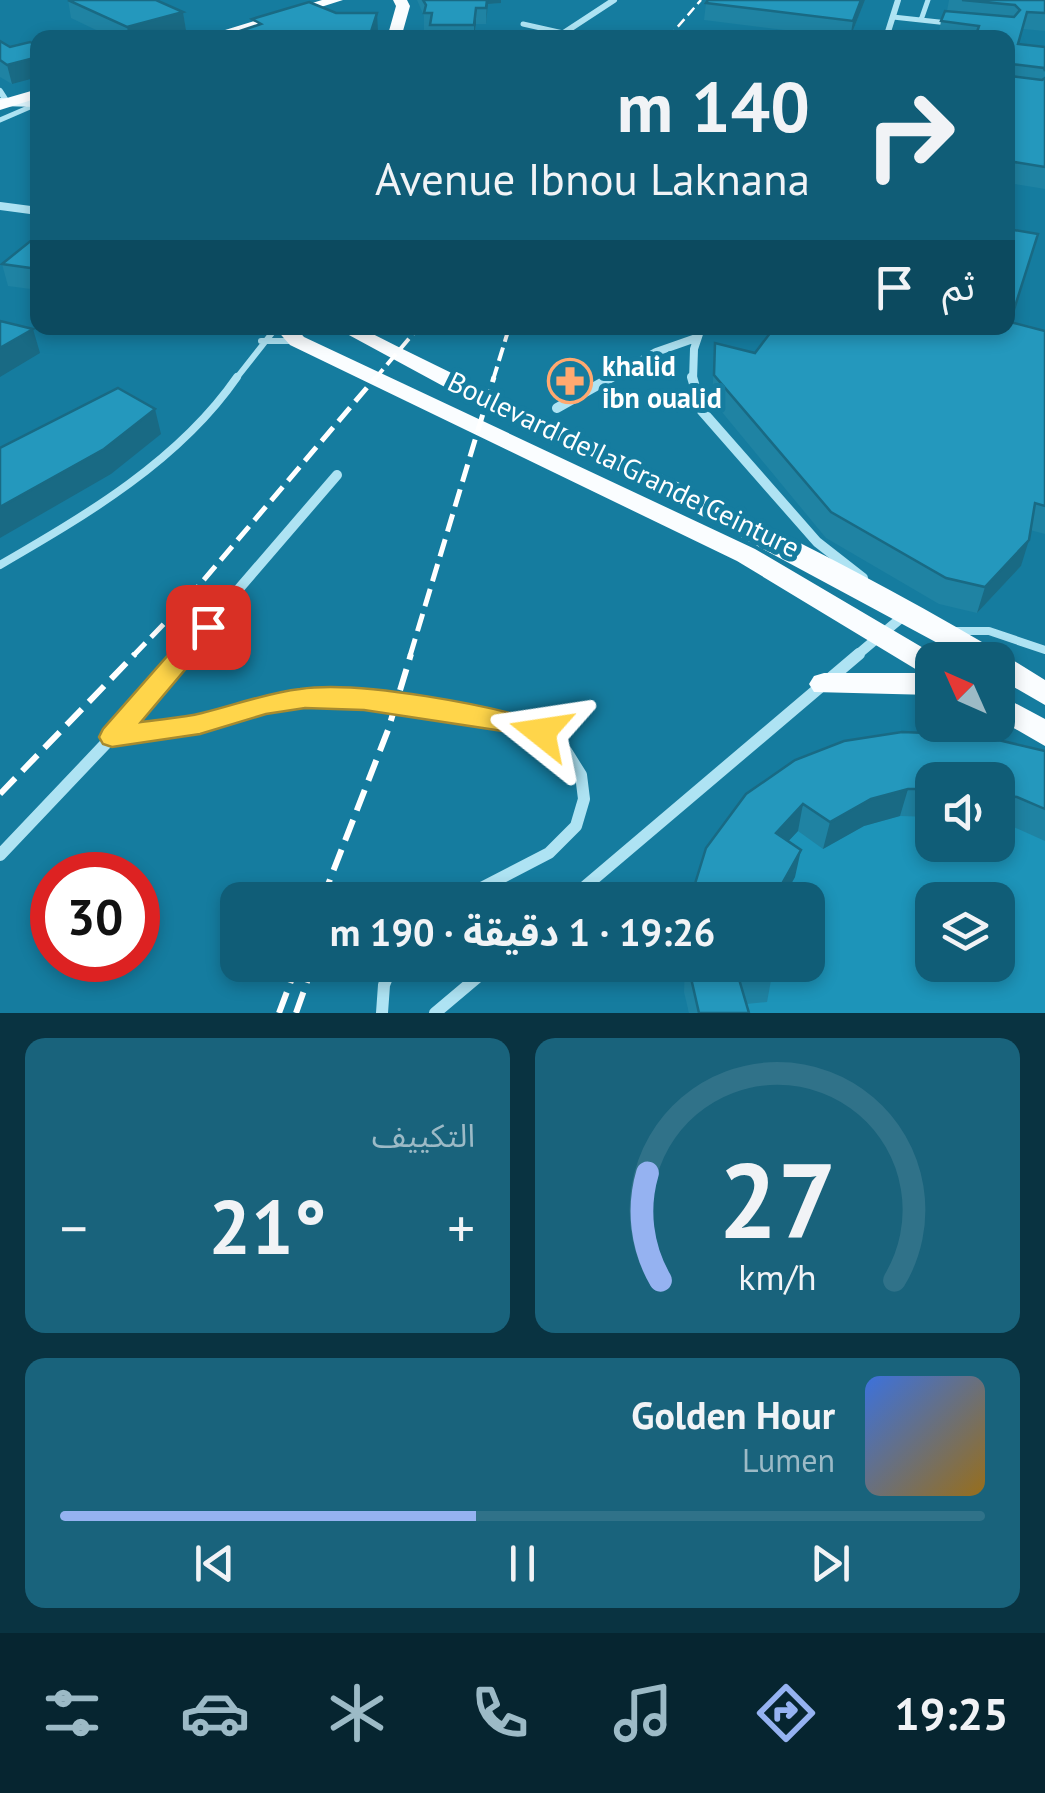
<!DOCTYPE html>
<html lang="ar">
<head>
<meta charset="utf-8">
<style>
	:root { --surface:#105d77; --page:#19637c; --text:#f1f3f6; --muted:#9cbac6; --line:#307289; --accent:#95b2f1 }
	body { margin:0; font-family:"PT Sans","Noto Sans Arabic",sans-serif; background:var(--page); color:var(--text); direction:rtl; height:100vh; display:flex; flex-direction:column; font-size:38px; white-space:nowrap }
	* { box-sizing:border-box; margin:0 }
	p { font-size:32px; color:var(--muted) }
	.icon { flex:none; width:55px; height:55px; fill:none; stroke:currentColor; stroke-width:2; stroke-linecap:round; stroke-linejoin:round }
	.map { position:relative; height:1013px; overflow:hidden; direction:ltr }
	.side { display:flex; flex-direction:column; gap:25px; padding:25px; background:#093341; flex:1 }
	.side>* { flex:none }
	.hud { position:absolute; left:30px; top:30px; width:985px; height:305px; border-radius:20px; box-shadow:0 5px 15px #0003; direction:rtl; background:#105d77; color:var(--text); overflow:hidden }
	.needle { width:65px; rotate:315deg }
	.buttons { position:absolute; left:915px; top:642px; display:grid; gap:20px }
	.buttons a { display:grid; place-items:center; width:100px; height:100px; border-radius:20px; background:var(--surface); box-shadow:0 5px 15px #0003; font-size:50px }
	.speed { position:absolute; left:30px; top:852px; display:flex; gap:20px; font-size:50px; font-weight:700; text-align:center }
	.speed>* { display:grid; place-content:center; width:130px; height:130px; border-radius:50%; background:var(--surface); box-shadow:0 5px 15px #0003; line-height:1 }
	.speed .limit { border:15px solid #d22; background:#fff; color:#111 }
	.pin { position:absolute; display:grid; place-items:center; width:85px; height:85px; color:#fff; margin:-42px; border-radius:20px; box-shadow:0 5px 15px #0006 }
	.me { position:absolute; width:110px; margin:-55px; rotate:285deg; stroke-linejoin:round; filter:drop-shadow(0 0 8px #0008) }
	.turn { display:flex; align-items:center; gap:35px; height:210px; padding:0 40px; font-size:45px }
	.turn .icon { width:130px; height:130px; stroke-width:2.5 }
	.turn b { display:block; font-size:70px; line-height:85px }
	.then { display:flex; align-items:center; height:95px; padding:0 40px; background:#0003; gap:20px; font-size:38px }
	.big { font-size:75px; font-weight:700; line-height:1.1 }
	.side .tile { flex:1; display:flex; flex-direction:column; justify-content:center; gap:15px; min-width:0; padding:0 35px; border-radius:20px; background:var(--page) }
	.side .dial { align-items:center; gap:0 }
	.dial svg { height:260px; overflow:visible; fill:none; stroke:var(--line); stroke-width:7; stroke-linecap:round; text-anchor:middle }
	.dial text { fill:var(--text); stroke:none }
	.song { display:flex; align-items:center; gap:30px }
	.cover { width:120px; height:120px; border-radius:15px; background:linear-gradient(135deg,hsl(220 70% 55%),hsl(40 70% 35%)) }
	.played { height:10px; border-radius:5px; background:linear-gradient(90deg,var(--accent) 45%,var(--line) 45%) }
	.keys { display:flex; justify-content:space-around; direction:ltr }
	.heat { display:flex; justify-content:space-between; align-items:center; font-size:55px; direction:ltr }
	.side .tiles { flex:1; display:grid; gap:25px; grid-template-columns:1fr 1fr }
	.tile:last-child { grid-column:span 2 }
	.trip { position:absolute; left:220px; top:882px; width:605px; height:100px; border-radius:20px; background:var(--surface); box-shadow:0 5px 15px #0003; font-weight:700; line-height:100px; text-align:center; direction:rtl }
	.dock { display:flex; height:160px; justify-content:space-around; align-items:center; background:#062530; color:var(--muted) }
	.dock .icon { width:70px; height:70px }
	.dock .current { color:var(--accent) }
	.dock b { font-size:45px; color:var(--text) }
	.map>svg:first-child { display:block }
	.green { fill:#1d94b9; fill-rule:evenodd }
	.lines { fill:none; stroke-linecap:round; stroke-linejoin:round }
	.lane-far2 { stroke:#aee3f3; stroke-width:5 }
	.lane-far1 { stroke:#aee3f3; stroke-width:6 }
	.lane { stroke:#aee3f3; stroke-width:8 }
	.street-far3 { stroke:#aee3f3; stroke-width:6 }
	.street-far2 { stroke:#aee3f3; stroke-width:8 }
	.street-far1 { stroke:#aee3f3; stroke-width:10 }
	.street { stroke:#aee3f3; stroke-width:12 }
	.secondary { fill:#ddf5fd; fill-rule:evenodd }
	.primary { fill:#fafdff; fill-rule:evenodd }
	.rail-far3 { stroke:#fff; stroke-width:2.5; stroke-dasharray:10 5; stroke-linecap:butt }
	.rail-far2 { stroke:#fff; stroke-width:4; stroke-dasharray:14 6; stroke-linecap:butt }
	.rail-far1 { stroke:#fff; stroke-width:5; stroke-dasharray:18 8; stroke-linecap:butt }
	.rail { stroke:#fff; stroke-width:6; stroke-dasharray:22 10; stroke-linecap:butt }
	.wall { fill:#1f83a3 }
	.shaded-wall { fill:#196a84 }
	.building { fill:#2498bd; stroke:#196a84; stroke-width:2.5 }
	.route { fill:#ffd54a; stroke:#a68a30; stroke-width:2.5 }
	.labels { text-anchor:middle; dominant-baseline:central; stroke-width:10; stroke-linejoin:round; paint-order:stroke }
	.poi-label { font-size:28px; font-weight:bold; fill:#fff; stroke:#157c9f; text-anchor:start }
	.street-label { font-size:28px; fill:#fff; stroke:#157c9f }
</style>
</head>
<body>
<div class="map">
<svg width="1045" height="1013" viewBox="0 0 1045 1013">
	<rect width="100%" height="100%" fill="#157c9f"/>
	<path class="green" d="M837,768l208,14v231h-356l-4,-48h123v-65h-113zM932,780h66v65h-66zM932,900h66v65h-66z"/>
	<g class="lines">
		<path class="lane-far2" d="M893,17l55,6
			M921,20l7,-20
			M523,24l40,9
			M0,120l37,-16"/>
		<path class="lane-far1" d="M261,341h36
			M235,380l41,-52"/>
		<path class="lane" d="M0,565c86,-50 179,-104 237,-188
			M954,631h35l56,19"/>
		<path class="street-far3" d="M556,38l58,-38
			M886,38l12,-38
			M0,91l7,11"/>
		<path class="street-far2" d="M0,206l38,5
			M607,380l49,-28 40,-14
			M693,380l1,-31 7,-21"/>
		<path class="street-far1" d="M692,377l10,34 115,131 46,36
			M557,408l55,-31
			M181,656l156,-181
			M856,656l51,-43"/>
		<path class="street" d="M112,737l79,-11 88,-25 48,-3 137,15 80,21 22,17 15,24 3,24 -8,27 -27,27 -91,47
			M0,855l112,-118 72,-83
			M569,900l290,-246
			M382,1013l2,-28 8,-20
			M435,1013l57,-48"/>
		<path class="secondary" d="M0,98l38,1v8l-38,-1z"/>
		<path class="primary" d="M322,0h21l-120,38h-24z
			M393,0h14l3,6 -9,32h-14l9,-32z
			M38,89v9l-38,12v-10z
			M275,328h21l8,9 451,212 187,110 -10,1v35l-118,-3 -5,-8 5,-8 10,-3h98l-185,-112 -447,-216z
			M336,328h25c228,116 467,216 684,352v25l-47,-27v-18h-29l-395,-213 -72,-29z
			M998,694l47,25v27l-47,-27z"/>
		<path class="rail-far3" d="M668,38l33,-38"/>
		<path class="rail-far2" d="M374,380l44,-52
			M493,380l16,-52"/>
		<path class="rail-far1" d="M133,656l52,-54 191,-225
			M410,656l84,-279"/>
		<path class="rail" d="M0,794l135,-140
			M322,900l66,-170 23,-76
			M279,1013l18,-48
			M296,1013l17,-48"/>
	</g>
	<path class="wall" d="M68,0l115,12 3,18 -26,8h-47l-42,-20z
		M417,0h84v3l-13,1 -2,20h-10l-1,14h-45v-8h-6v-14z
		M865,0l-15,38 -146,-18 2,-17z
		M949,0h96v31l-22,-2 -5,15 27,3v142l-37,-6v-145h-70l3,-17 6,-10z
		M0,41l10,6 2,37 -12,-7z
		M38,235v55l-30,-4 -6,-22z
		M1031,257l-20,65 34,9v203l-15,-4 -9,36 -44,47 -38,-9 -113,-66 -114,-138 3,-57 40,10 14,-19 -25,-6h264z
		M1045,751v90l-38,-17 -9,-1v-43h-66v37l-32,-1 -36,10 -41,23 -25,-18 -10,10 7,36 -13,23h-92l56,-106z
		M685,965h87v10l-5,27 -21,2 3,9h-60l-5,-21z"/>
	<path class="shaded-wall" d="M487,0h14v3l-13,1 -2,20z
		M861,0h4l-15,38 3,-17z
		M476,8v16l-2,14v-13z
		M183,12l3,18 -26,8h-31l-2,-11z
		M377,13l1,18 -2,7h-7z
		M38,57v20l-26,7 -5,-19z
		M33,329l7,24 -40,24v-29z
		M155,409l6,25 -50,40 -111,64v-31z
		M1029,540l-8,26 -44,47 8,-26z
		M908,789l-8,27 -36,10 -41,23 7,-27 41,-23z
		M803,804l-5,27 -27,29 5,-27z
		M801,850l-6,27 -13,23h-6l2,-9z"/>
	<path class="building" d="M68,0h88l27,12 -56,15z
		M423,0h64l-1,8h-10l-2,17h-44l2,-12h-8l2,-8z
		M708,0h153l-8,21 -147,-18z
		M962,0h83v13l-18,-1 -9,32 27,3v24l-1,-3 -33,-4 -3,5v-31h-33l4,-12 -38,-5 4,-10 69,6 6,-7 -5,-5z
		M309,2l27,11h41l-8,25h-150l42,-14 -9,-5z
		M0,41l10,6 20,-5 8,4v11l-31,8 -7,-5z
		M1008,72l3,4 31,4 3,-2v89l-37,-6z
		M1008,229l30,5 -28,88 35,9v175l-10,-3 -6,37 -44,47 -39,-9 -115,-66 -117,-137 1,-32 40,10 19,-25h234z
		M38,235v34l-36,-5z
		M0,321l33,8 -33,19z
		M118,388l37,21 -51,40 -104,58v-59z
		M902,732l75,3 68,16v58l-28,-12 -19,-2v-15h-66v9h-24l-37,10 -41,23 -27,-18 -27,29 25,17 -23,41 -2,9h-86l16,-52 40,-54 49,-34 49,-19z
		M772,965v10l-33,4 10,34h-50l-11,-48z"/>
	<path class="route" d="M208,618l8,2 4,7 -4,6 -75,89c20,-3 41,-4 61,-9 33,-8 64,-20 98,-24 59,-9 193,16 251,36l4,7 -4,7 -10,4 -32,-11 -145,-22 -59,-2 -39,6 -66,20 -88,13 -9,-3 -4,-7 4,-8 96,-109z"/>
	<defs>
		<symbol id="pharmacy-ring" viewBox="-11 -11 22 22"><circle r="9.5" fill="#157c9f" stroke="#ffa970" stroke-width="1.5"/><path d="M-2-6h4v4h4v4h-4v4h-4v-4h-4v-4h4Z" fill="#ffa970"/></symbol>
	</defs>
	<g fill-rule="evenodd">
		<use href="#pharmacy-ring" x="545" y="356" width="50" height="50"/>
	</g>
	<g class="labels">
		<g class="poi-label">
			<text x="602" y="365">khalid<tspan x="602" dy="32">ibn oualid</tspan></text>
		</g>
		<g class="street-label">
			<text transform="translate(624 464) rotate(26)">Boulevard de la Grande Ceinture</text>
		</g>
	</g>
</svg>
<div class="buttons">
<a><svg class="needle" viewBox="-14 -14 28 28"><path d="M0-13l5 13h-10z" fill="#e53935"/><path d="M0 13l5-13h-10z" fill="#9cbac6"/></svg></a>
<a><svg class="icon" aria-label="sound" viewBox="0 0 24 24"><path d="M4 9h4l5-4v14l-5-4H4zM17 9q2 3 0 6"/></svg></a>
<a><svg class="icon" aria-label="layers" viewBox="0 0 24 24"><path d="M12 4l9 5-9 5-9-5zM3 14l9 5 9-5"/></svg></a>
</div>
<div class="speed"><div class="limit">30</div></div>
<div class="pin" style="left:208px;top:627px;background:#d93025"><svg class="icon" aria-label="arrive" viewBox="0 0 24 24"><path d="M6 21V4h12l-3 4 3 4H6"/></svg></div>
<svg class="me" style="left:541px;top:732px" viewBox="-20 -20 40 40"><path d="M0-17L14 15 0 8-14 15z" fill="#ffd54a" stroke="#fff" stroke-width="4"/></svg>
<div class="trip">19:26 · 1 دقيقة · 190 m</div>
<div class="hud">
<div class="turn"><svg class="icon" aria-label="right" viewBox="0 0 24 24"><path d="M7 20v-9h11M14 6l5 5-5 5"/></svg><div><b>140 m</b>Avenue Ibnou Laknana</div></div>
<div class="then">ثم<svg class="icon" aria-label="arrive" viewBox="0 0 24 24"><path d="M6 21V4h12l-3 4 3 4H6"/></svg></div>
</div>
</div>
<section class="side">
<div class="tiles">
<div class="tile dial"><svg viewBox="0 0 100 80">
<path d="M14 69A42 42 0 1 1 86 69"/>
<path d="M14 69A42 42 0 0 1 10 36" stroke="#95b2f1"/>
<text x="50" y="56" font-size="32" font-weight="700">27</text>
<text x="50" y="72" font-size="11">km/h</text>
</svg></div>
<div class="tile"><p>التكييف</p>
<div class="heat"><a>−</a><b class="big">21°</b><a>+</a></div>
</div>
<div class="tile">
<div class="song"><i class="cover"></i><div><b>Golden Hour</b><p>Lumen</p></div></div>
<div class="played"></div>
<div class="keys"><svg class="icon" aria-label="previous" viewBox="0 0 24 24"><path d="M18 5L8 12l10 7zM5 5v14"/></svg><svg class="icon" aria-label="pause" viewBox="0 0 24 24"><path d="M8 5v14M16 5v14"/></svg><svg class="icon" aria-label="next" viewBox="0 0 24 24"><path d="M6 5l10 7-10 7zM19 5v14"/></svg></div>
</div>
</div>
</section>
<nav class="dock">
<b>19:25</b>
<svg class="icon current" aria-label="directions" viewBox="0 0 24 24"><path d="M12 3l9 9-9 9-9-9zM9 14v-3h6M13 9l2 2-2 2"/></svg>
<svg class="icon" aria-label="music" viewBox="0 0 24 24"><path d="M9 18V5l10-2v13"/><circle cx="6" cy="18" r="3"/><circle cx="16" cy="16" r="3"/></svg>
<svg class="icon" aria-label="phone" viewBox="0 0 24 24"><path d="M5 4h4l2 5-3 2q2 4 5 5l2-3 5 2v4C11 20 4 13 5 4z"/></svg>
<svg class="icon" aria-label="climate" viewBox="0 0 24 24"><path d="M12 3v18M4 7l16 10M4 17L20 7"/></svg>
<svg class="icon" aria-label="car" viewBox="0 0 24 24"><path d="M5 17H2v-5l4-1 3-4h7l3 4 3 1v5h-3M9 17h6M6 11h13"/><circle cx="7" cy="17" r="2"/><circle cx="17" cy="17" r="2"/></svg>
<svg class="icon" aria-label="filters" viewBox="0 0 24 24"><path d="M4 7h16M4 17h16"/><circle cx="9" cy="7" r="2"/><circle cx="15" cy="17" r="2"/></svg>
</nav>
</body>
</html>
